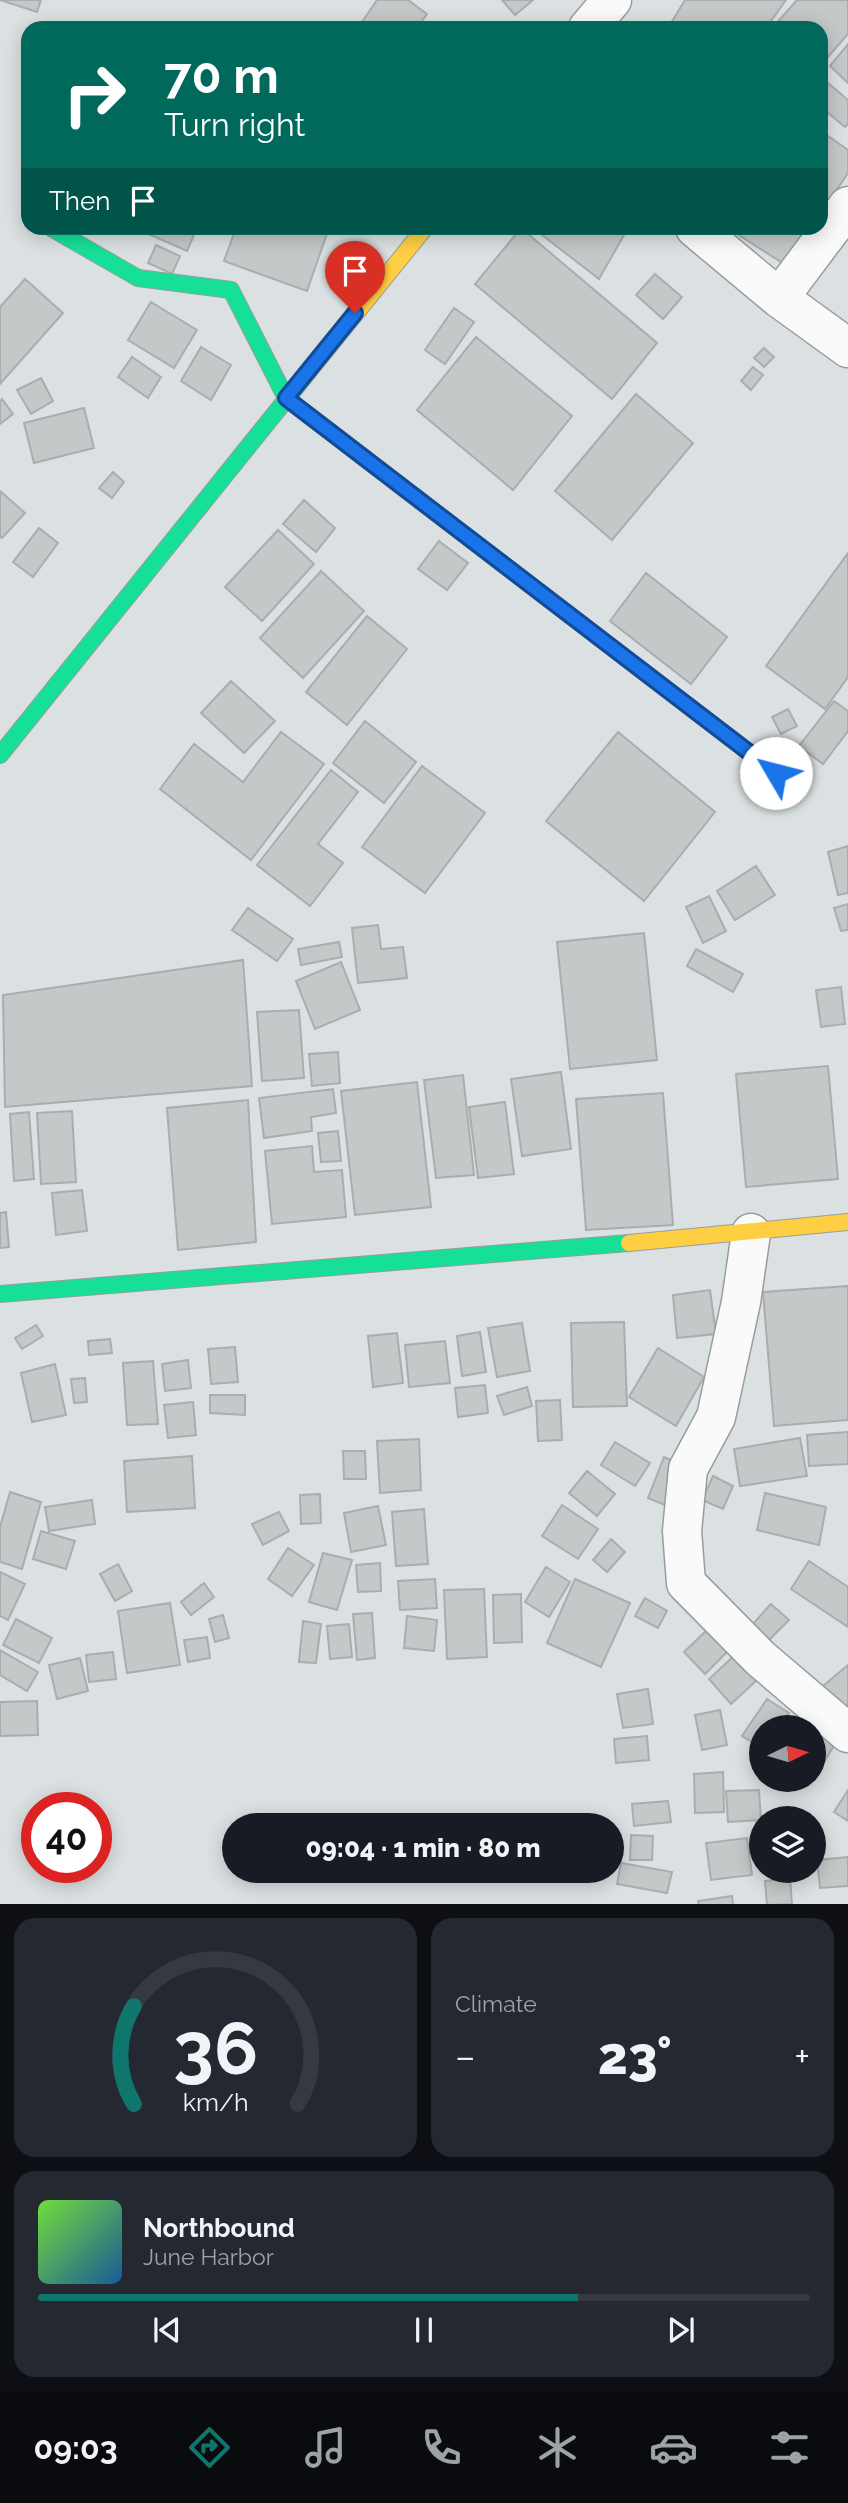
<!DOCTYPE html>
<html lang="en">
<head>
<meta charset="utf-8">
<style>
	:root { --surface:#171b24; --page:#242831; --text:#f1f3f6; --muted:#9ea1a6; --line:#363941; --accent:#0f766e }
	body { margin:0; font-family:Raleway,sans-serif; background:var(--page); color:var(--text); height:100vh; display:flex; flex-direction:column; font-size:26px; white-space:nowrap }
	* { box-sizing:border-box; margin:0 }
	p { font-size:23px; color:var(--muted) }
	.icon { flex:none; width:38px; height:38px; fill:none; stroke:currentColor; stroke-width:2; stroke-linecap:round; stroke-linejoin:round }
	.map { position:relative; height:1904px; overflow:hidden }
	.panel { display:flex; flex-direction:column; gap:14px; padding:14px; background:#0d0f14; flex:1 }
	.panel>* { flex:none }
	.banner { position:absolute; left:21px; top:21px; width:807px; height:214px; border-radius:21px; box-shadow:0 4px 18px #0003; background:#00695c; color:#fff; overflow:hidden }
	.needle { width:46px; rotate:85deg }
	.tools { position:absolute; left:749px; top:1715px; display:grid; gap:14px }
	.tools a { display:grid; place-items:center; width:77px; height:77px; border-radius:50%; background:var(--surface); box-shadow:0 4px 18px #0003; font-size:35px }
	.speed { position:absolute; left:21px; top:1792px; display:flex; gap:14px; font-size:35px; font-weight:700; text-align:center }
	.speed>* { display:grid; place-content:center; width:91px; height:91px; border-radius:50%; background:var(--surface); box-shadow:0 4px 18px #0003; line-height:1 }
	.speed .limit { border:10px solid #d22; background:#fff; color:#111 }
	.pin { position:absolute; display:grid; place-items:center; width:60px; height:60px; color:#fff; margin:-72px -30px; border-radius:50% 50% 50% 0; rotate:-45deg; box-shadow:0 0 7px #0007 }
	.pin .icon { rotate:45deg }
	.me { position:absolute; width:77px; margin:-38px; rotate:307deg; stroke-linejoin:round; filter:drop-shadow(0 0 5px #0008) }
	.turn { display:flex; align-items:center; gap:24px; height:147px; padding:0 28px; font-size:32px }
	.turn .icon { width:91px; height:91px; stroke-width:2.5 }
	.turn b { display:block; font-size:49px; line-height:60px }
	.then { display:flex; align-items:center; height:66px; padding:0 28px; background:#0003; gap:14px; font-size:26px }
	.big { font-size:52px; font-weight:800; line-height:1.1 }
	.panel .tile { flex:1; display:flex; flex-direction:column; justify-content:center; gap:10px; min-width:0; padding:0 24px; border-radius:21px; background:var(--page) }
	.panel .dial { align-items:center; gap:0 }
	.dial svg { height:182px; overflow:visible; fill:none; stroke:var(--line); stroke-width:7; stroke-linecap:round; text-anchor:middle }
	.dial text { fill:var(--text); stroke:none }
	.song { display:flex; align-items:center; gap:21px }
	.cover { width:84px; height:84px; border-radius:10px; background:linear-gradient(135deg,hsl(100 70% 55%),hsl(210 70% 35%)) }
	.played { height:7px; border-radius:4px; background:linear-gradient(90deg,var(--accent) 70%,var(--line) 70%) }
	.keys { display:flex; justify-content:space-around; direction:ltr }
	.heat { display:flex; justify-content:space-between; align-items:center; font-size:38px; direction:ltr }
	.panel .tiles { flex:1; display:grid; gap:14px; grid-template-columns:1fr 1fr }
	.tile:last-child { grid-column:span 2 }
	.trip { position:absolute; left:222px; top:1813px; width:402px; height:70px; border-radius:35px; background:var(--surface); box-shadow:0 4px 18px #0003; font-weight:800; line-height:70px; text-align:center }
	.menu { display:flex; height:112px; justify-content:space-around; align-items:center; background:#090b0e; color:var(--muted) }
	.menu .icon { width:49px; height:49px }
	.menu .active { color:var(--accent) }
	.menu b { font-size:32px; color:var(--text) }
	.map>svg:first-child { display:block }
	.building { fill:#c4c8c9; stroke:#a9adae; stroke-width:2 }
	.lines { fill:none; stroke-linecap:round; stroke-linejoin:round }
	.street-casing { stroke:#989c9d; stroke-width:41 }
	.fast-casing { stroke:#989c9d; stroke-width:18 }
	.slow-casing { stroke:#989c9d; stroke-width:18 }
	.street { stroke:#fafafb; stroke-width:38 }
	.fast { stroke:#16e098; stroke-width:16 }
	.slow { stroke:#ffcf43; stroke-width:16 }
	.route-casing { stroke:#114b97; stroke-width:18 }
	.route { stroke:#1a73e8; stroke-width:12 }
</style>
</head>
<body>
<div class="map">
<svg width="848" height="1905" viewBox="0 0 848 1905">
	<rect width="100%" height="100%" fill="#dbe1e2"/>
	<path class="building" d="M0,0h41l-4,12z
		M377,0h31l19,14 -10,14h-59z
		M502,0h31l-18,15z
		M685,0h101l-20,28h-98z
		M797,0h51v34l-27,31v-37l-48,-1z
		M848,44v39l-18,-17z
		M821,77l27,23v24l-3,3 -24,-20z
		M821,131l27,19v23l-27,40z
		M135,228h62l-10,23z
		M236,228h93l-22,63 -83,-30z
		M521,228l136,115 -45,56 -137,-115z
		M533,228h95l-29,51z
		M728,228h63l15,10 -19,28z
		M156,245l24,11 -8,18 -24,-11z
		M655,274l27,23 -19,22 -27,-24z
		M25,279l38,34 -63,71v-77z
		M151,302l46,28 -23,38 -46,-28z
		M454,308l20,14 -29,42 -20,-14z
		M476,337l96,79 -59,74 -96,-80z
		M201,347l30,18 -20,35 -30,-19z
		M764,348l10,9 -10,10 -10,-9z
		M132,357l29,20 -13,21 -30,-21z
		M753,367l10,8 -12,15 -10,-9z
		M41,378l12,23 -22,13 -14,-24z
		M636,394l57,49 -81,97 -57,-49z
		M2,399l11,15 -13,10v-23z
		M84,408l10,40 -60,15 -10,-40z
		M113,472l11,10 -12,16 -13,-10z
		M0,491l25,22 -23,25 -2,-1z
		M304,500l31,28 -19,24 -33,-28z
		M39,528l19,15 -25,34 -20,-15z
		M278,530l36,34 -52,57 -37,-34z
		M439,541l29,22 -21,27 -29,-21z
		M848,553v124l-23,32 -59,-43z
		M321,571l43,40 -61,67 -43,-40z
		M646,573l81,64 -36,47 -81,-63z
		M367,616l40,33 -60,76 -41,-33z
		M231,681l44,40 -31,32 -43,-40z
		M834,701l14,10v20l-25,33 -24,-18z
		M788,709l9,17 -16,8 -9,-17z
		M365,721l51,41 -32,41 -51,-40z
		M281,732l43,32 -73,96 -91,-71 34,-45 49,38z
		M618,732l97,80 -71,89 -98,-80z
		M422,766l63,47 -60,80 -63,-46z
		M331,770l27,22 -40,52 25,19 -33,43 -53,-41z
		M848,846v47l-10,2 -10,-43z
		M756,866l19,29 -40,25 -18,-29z
		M709,896l17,35 -23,12 -17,-36z
		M848,904v26l-7,1 -7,-23z
		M248,908l45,31 -16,22 -45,-31z
		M378,925l3,24 22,-2 4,31 -49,5 -6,-55z
		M644,933l13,127 -87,9 -13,-127z
		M339,942l3,15 -41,8 -3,-16z
		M696,949l47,25 -10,18 -46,-26z
		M243,960l9,126 -247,21 -2,-112z
		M341,962l19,48 -45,19 -19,-48z
		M841,987l4,37 -24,3 -5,-37z
		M299,1010l5,68 -42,3 -5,-69z
		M338,1052l2,31 -28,3 -3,-32z
		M828,1066l10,113 -92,8 -10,-113z
		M561,1072l10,77 -49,7 -11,-77z
		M463,1075l11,100 -38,3 -12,-98z
		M417,1082l14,125 -76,8 -14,-124z
		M333,1089l3,24 -25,4 1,14 -48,7 -5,-40z
		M663,1093l10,132 -87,5 -10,-131z
		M248,1100l8,142 -78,8 -11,-142z
		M505,1102l9,72 -36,4 -9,-71z
		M72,1111l4,71 -35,2 -4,-71z
		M29,1112l5,67 -20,2 -4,-67z
		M338,1131l3,30 -20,1 -3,-29z
		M312,1146l2,26 28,-2 4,47 -74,7 -7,-73z
		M82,1190l5,41 -31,4 -4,-42z
		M6,1212l3,35 -9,1v-35z
		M848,1286v134l-74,6 -11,-134z
		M710,1290l6,44 -39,4 -4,-43z
		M624,1322l3,84 -54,1 -2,-84z
		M522,1323l8,48 -33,6 -9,-49z
		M36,1325l7,11 -21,13 -7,-11z
		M480,1332l6,40 -24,4 -5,-40z
		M397,1333l6,50 -30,4 -5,-51z
		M110,1339l2,14 -23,2 -1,-14z
		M445,1341l5,42 -41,4 -4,-42z
		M235,1347l3,35 -27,2 -3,-35z
		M658,1348l46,29 -28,49 -47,-29z
		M188,1360l3,28 -26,3 -3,-27z
		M153,1361l5,63 -31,1 -4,-62z
		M55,1364l11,51 -34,7 -11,-49z
		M85,1378l2,24 -13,1 -3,-24z
		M485,1385l3,28 -30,4 -3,-29z
		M527,1387l5,19 -28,9 -7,-19z
		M210,1395h35v20l-35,-2z
		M560,1400l2,40 -24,1 -2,-40z
		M193,1402l3,33 -28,3 -4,-33z
		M848,1432v32l-39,2 -2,-31z
		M800,1438l7,38 -67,10 -6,-37z
		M419,1439l2,51 -41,3 -3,-52z
		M615,1442l35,21 -15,23 -34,-21z
		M343,1451h22l1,28h-22z
		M192,1456l3,52 -68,4 -3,-51z
		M664,1457l18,8 -17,40 -17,-7z
		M587,1471l28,23 -18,22 -28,-23z
		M713,1476l20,10 -10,23 -21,-9z
		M10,1492l31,10 -19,67 -22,-7v-35z
		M765,1493l61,14 -7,38 -62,-15z
		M320,1494l1,29 -20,1 -1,-29z
		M92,1500l3,24 -46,7 -4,-24z
		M562,1505l36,24 -20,30 -36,-23z
		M378,1506l8,39 -35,7 -7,-39z
		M424,1509l4,55 -32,2 -4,-54z
		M279,1512l10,19 -26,14 -11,-21z
		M41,1531l34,10 -9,28 -33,-10z
		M611,1539l14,13 -18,20 -14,-12z
		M288,1548l26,17 -22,31 -24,-17z
		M323,1553l29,7 -15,50 -28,-8z
		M809,1561l39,26v40l-57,-38z
		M380,1563l1,28 -23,1 -2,-27z
		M118,1564l14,27 -17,10 -15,-27z
		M546,1567l24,15 -21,35 -24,-15z
		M0,1572l25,12 -17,36 -8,-4z
		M435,1579l2,29 -37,2 -2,-29z
		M575,1579l55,24 -29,64 -54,-24z
		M204,1583l10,14 -23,18 -10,-13z
		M484,1589l3,68 -40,2 -3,-69z
		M521,1594l1,48 -28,1 -1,-48z
		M645,1598l22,13 -9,17 -23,-12z
		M170,1603l10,62 -53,8 -9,-62z
		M771,1604l18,16 -23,23 -16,-16z
		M372,1613l3,45 -18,2 -4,-46z
		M223,1615l6,23 -14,4 -6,-23z
		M407,1616l30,4 -3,31 -30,-3z
		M16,1619l36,19 -13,25 -36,-18z
		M303,1621l18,3 -5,39 -17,-1z
		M349,1624l3,33 -22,2 -3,-33z
		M708,1629l21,21 -24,24 -21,-22z
		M207,1637l3,21 -22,4 -4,-22z
		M0,1650l38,22 -11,19 -27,-16z
		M113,1652l3,27 -27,3 -3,-27z
		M734,1656l22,25 -25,23 -22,-25z
		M80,1658l8,33 -31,8 -8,-34z
		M848,1665v52l-25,-31z
		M648,1689l5,35 -30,4 -6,-34z
		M767,1699l22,14 -10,14h-18v21l-19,-12z
		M37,1701l1,34 -38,1v-34z
		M720,1710l7,35 -25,5 -7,-35z
		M808,1720l30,19 -24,39v-51h-11z
		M647,1736l2,24 -33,3 -2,-24z
		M723,1772l1,40 -29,1 -1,-39z
		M759,1790l2,30 -33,2 -2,-31z
		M848,1790v31l-14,-9z
		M668,1801l3,21 -37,4 -2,-22z
		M631,1835l22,1 -1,24h-22z
		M747,1838l5,37 -41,5 -5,-37z
		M848,1857v29l-28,2 -3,-28z
		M621,1863l51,9 -5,21 -50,-9z
		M790,1878l2,26 -25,1 -2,-24z
		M732,1896l1,9h-34l-1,-4z"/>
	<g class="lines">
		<defs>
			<path id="street" d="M588,28l24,-28
				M695,228l84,70 69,50
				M779,298l69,-92
				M751,1233l-10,69 -25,115 -28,52 -6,62 4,52 74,75 88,75"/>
			<path id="fast" d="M51,228l87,50 93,12 55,108 150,115
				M0,755l326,-405
				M0,1294l629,-51"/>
			<path id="slow" d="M326,350l99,-122
				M436,513l340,260
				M629,1243l219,-21"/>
		</defs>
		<use href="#street" class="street-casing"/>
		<use href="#fast" class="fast-casing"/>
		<use href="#slow" class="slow-casing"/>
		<use href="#street" class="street"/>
		<use href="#fast" class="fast"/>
		<use href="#slow" class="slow"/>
	</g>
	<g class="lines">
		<defs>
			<path id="route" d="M355,313l-69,85 490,375"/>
		</defs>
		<use href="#route" class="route-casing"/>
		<use href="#route" class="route"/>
	</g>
</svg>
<div class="tools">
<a><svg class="needle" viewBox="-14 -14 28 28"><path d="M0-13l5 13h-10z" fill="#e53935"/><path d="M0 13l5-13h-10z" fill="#9ea1a6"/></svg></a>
<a><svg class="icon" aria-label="layers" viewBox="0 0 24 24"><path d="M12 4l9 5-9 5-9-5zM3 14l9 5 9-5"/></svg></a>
</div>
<div class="speed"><div class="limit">40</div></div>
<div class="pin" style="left:355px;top:313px;background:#d93025"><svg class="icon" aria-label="arrive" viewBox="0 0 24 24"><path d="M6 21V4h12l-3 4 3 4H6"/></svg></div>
<svg class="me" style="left:776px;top:773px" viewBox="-20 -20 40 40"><circle r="19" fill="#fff"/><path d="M0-13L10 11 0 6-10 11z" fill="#1a73e8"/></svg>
<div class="trip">09:04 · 1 min · 80 m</div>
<div class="banner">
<div class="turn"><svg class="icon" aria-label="right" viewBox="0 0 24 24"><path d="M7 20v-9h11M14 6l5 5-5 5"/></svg><div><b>70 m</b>Turn right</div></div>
<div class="then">Then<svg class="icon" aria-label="arrive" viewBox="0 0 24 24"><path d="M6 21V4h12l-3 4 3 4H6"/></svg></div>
</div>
</div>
<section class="panel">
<div class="tiles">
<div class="tile dial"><svg viewBox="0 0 100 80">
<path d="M14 69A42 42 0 1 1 86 69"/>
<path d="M14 69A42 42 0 0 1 14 26" stroke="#0f766e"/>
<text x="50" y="56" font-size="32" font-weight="700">36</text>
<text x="50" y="72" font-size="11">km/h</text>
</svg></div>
<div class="tile"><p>Climate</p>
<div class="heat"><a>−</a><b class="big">23°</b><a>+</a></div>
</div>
<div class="tile">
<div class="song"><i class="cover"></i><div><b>Northbound</b><p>June Harbor</p></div></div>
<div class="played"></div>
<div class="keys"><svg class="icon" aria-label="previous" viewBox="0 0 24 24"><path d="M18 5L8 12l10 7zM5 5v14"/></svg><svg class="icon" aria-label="pause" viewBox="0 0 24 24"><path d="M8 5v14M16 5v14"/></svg><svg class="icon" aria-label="next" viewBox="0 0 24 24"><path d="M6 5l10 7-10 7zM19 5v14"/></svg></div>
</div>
</div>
</section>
<nav class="menu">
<b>09:03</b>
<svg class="icon active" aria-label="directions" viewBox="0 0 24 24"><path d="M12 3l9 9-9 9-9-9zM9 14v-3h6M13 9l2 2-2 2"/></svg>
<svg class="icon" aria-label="music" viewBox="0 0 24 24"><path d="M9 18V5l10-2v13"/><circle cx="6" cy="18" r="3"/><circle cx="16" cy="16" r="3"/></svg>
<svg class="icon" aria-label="phone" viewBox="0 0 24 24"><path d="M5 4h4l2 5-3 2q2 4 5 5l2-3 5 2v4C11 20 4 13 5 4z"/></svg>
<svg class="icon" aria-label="climate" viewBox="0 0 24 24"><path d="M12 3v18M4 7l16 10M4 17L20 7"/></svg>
<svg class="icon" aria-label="car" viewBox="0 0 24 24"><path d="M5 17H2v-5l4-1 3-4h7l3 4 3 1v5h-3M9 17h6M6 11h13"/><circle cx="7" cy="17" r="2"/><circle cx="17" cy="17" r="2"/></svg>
<svg class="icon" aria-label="filters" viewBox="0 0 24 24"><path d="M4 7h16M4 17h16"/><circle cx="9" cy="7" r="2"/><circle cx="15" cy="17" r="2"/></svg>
</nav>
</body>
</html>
